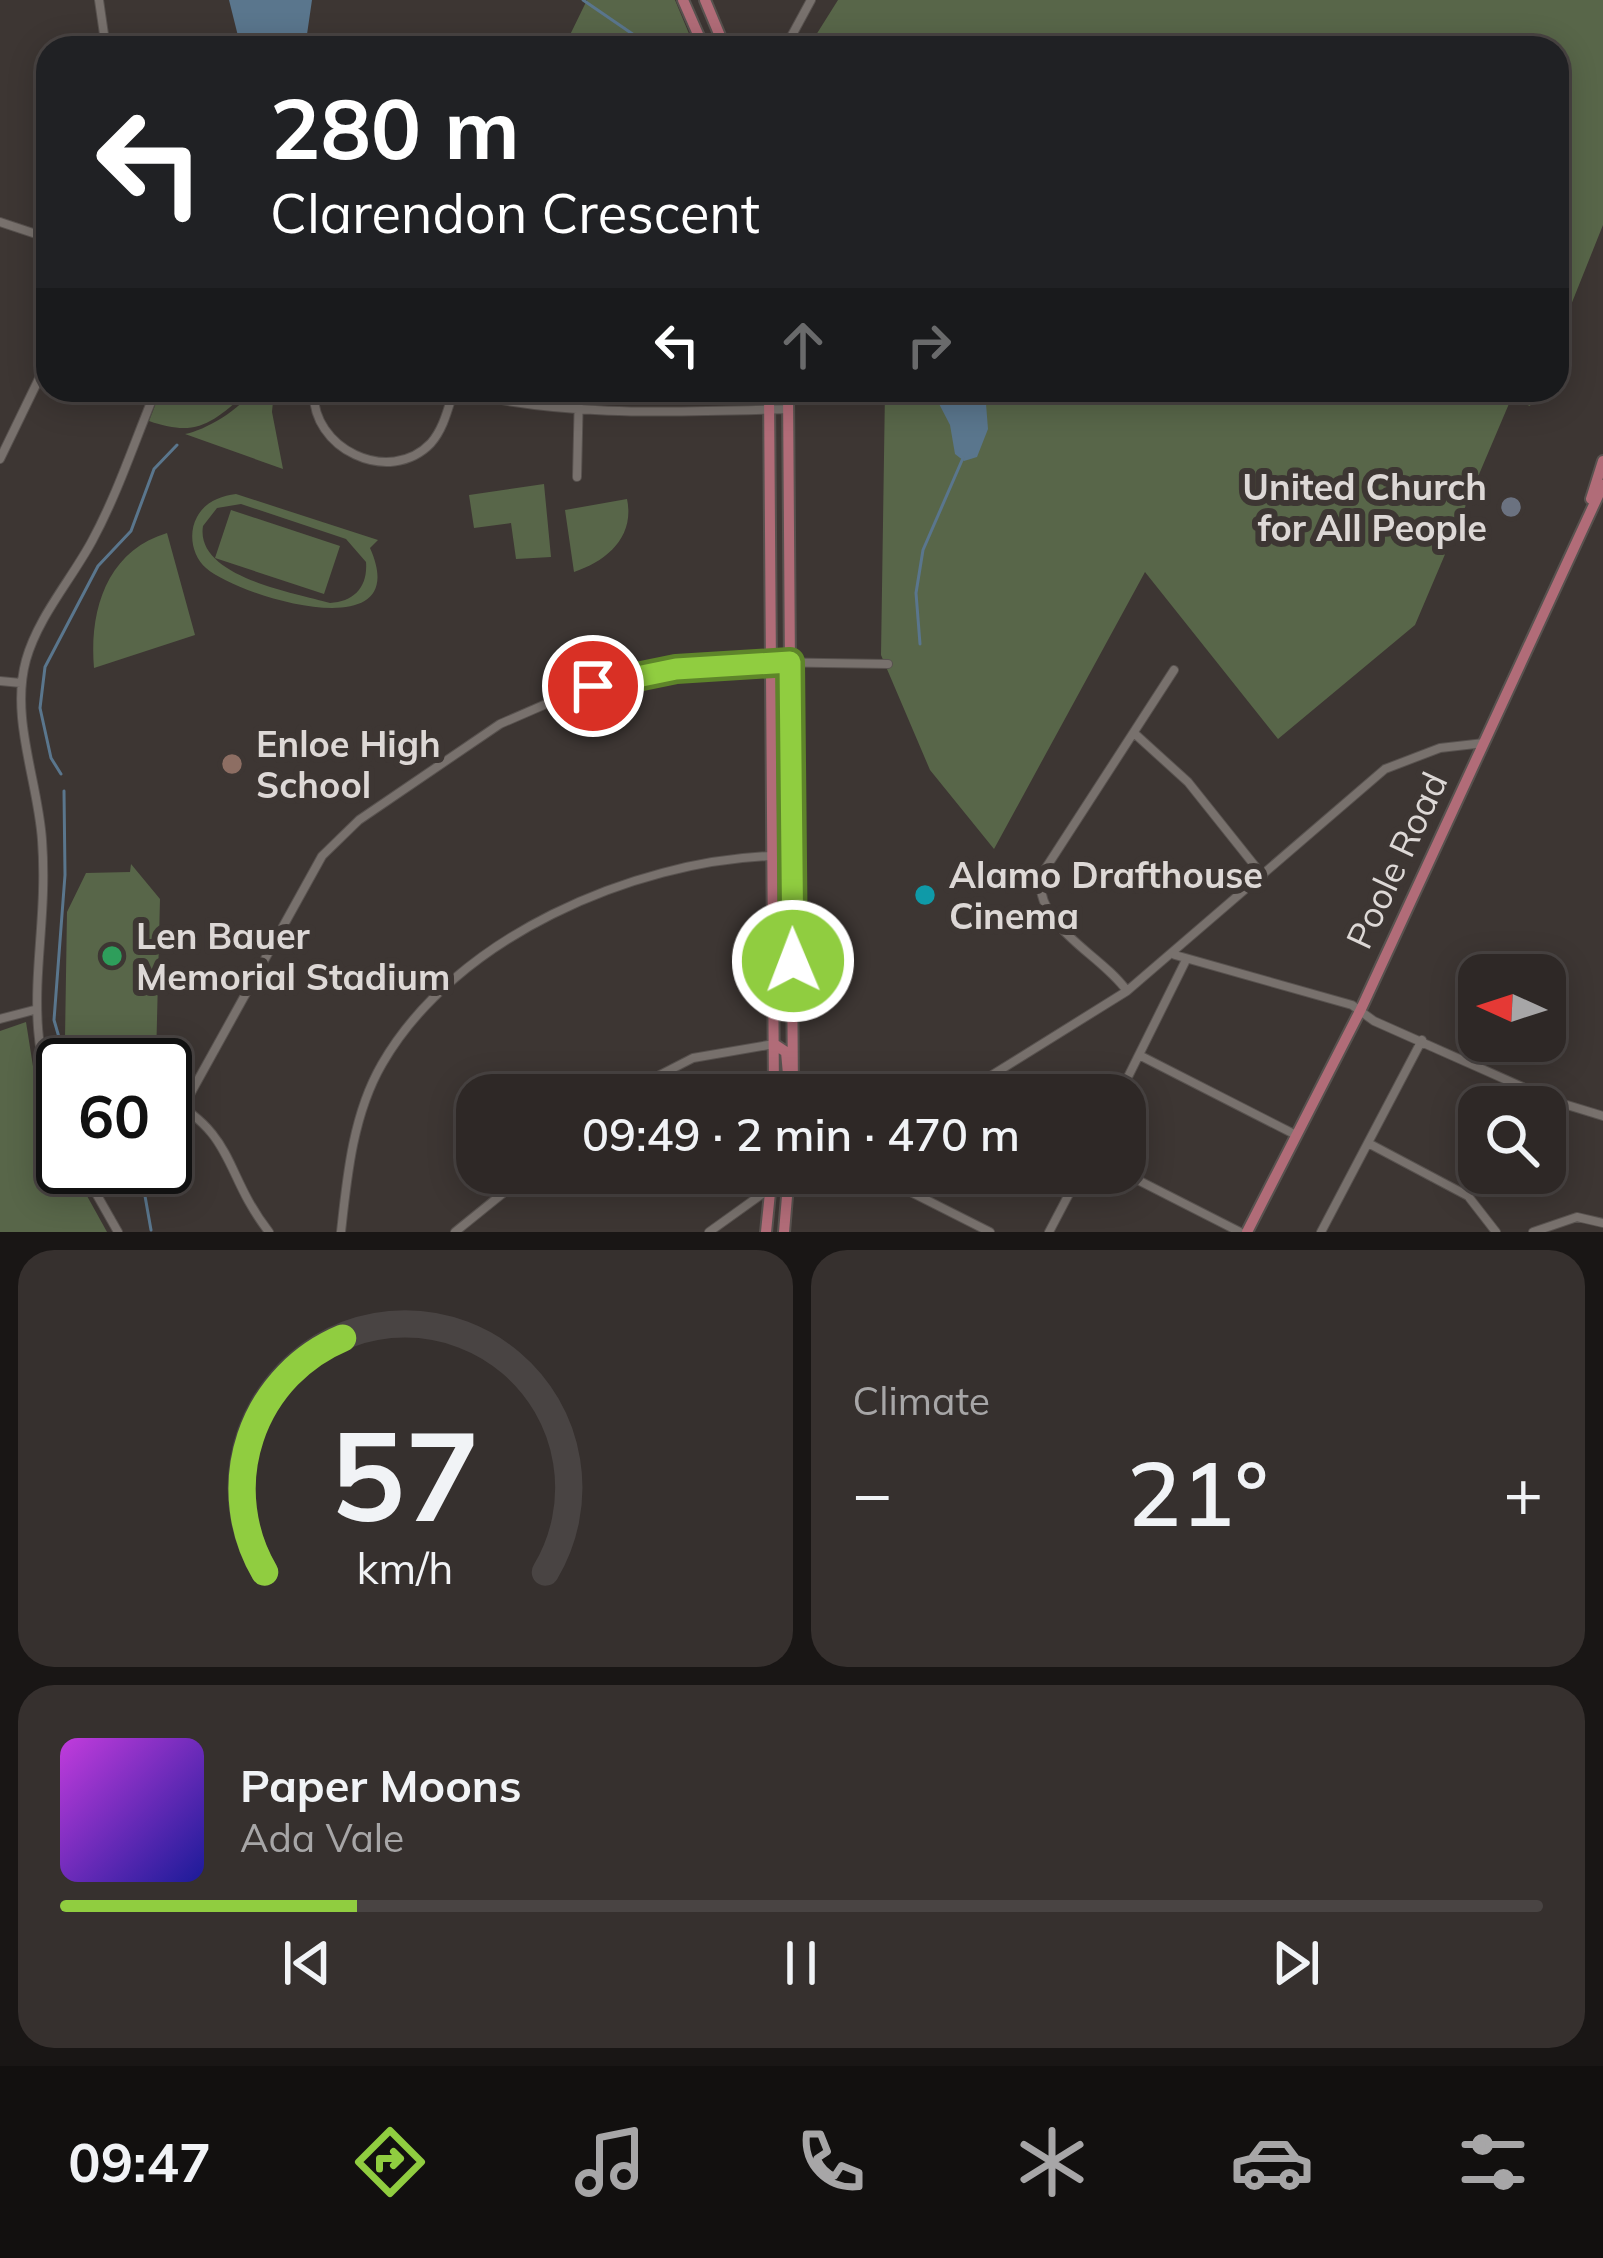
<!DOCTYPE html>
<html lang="en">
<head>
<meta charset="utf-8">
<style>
	:root { --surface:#2e2826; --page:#36302e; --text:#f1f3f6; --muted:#a7a6a7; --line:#494443; --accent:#90cd40 }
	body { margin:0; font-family:Mulish,sans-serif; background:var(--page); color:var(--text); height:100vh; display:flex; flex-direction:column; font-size:45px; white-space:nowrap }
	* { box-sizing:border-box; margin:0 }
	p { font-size:39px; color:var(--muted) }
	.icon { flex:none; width:66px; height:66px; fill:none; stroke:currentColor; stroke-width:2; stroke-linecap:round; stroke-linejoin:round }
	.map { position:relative; height:1232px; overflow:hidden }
	.panel { display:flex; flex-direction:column; gap:18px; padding:18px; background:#191615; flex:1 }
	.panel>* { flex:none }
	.banner { position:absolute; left:36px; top:36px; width:1533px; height:366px; border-radius:36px; box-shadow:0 6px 30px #0003,0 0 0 3px var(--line); background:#202124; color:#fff; overflow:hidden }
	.needle { width:78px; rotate:273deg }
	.buttons { position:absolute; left:1458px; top:954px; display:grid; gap:24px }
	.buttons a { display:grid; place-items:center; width:108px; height:108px; border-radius:24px; background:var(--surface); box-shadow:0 6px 30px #0003,0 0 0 3px var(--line); font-size:60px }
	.speed { position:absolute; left:36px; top:1038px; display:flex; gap:24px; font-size:60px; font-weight:700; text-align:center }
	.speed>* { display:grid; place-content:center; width:156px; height:156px; border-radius:50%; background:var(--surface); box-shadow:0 6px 30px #0003,0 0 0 3px var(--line); line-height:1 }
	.speed .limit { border:6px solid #111; border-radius:18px; background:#fff; color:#111 }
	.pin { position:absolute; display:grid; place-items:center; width:102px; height:102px; color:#fff; margin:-51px; border:6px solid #fff; border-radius:50%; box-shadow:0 3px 12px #0007 }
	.me { position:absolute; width:132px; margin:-66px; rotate:359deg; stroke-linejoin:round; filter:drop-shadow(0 0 9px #0008) }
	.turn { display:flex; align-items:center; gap:42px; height:252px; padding:0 36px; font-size:54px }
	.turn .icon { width:156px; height:156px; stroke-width:2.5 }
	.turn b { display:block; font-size:84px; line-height:102px }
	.lanes { display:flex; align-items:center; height:114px; padding:0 36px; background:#0003; justify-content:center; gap:60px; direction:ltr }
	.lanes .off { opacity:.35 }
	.big { font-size:90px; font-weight:600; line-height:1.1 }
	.panel .tile { flex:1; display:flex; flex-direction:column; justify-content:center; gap:18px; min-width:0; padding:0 42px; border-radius:36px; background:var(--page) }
	.panel .dial { align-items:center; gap:0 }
	.dial svg { height:312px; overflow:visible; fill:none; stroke:var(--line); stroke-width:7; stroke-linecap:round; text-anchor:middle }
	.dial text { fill:var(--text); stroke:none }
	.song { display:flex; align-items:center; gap:36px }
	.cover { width:144px; height:144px; border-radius:18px; background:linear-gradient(135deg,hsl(290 70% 55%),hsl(240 70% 35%)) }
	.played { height:12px; border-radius:6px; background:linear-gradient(90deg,var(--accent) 20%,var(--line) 20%) }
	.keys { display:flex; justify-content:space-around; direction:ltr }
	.heat { display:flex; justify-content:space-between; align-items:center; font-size:66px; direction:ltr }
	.panel .tiles { flex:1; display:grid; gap:18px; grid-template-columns:1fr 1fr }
	.tile:last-child { grid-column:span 2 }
	.trip { position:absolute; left:456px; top:1074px; width:690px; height:120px; border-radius:36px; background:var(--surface); box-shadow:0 6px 30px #0003,0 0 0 3px var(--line); font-weight:600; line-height:120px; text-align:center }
	.menu { display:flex; height:192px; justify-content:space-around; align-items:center; background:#12100f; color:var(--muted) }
	.menu .icon { width:84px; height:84px }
	.menu .selected { color:var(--accent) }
	.menu b { font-size:54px; color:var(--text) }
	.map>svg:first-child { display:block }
	.green { fill:#586649; fill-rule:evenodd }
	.water { fill:#5a768d }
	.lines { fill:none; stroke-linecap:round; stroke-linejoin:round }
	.stream { stroke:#5a768d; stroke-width:3 }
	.minor-casing { stroke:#58524f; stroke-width:10 }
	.major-casing { stroke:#58524f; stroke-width:14 }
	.minor { stroke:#78716d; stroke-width:8 }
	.major { stroke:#b16c78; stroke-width:10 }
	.route-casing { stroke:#5e852a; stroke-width:30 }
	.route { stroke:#90cd40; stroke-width:21 }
	.worship-dot { fill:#6b7280; stroke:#3d3633; stroke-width:4.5 }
	.education-dot { fill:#8d6e63; stroke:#3d3633; stroke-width:4.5 }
	.culture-dot { fill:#0f9aa8; stroke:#3d3633; stroke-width:4.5 }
	.leisure-dot { fill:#2e9e5b; stroke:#3d3633; stroke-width:4.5 }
	.labels { text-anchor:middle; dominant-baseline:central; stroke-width:12; stroke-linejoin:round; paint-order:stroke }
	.poi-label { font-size:36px; font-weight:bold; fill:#ddd8d6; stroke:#3d3633; text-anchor:start }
	.street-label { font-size:36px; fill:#ddd8d6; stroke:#3d3633 }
</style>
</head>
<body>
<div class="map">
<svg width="1603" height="1232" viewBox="0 0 1603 1232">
	<rect width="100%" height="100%" fill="#3d3633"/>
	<path class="green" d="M587,0h88l20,48h-93l-34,-9z
		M838,0h765v225l-46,115v-292h-718l-23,-13z
		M161,390h86v2c-36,33 -52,45 -98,29z
		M252,390h22l-2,22 11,57 -98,-35c19,-3 58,-26 67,-44z
		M885,390h652l-7,16 -19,-7 -96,226 -137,114 -133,-167 -151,277 -64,-79 -49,-115z
		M544,484l7,73 -35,2 -5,-36 -37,5 -5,-33z
		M236,494l142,46 -8,8c46,103 -133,48 -164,20 -14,-12 -18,-35 -9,-51 8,-15 23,-21 39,-23zM241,504l105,35 20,23c2,25 -12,40 -36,41 -40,-11 -135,-27 -127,-77l14,-18z
		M627,499c8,38 -20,62 -53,73l-9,-62z
		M231,510l109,36 -16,48 -109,-36z
		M167,533l28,102 -101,33c-5,-58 13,-117 73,-135z
		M131,864l29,35 -4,161 -47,5 -37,-17 -7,-10 2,-126 19,-39 44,-1z
		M26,1022l9,57 28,69v19h8l36,65h-107v-201z"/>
	<path class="water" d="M229,0h83l-7,48h-64z
		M985,391l3,38 -11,28 -13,4 -9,-7 -5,-29 -15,-29z"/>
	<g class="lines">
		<path class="stream" d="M583,0l70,48
			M920,644l-4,-51 7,-43 40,-92
			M61,774l-10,-16 -11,-50 5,-41 53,-101 33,-35 23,-62 23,-24
			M64,791l1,84 -11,145 13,45
			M130,1167l15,29 6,34"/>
		<defs>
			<path id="minor" d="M99,0l7,48
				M466,48l44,-6 61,6
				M785,48l26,-48
				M0,222l48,16
				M314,390c-4,58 75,97 117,53 13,-15 17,-35 23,-53
				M455,390c107,28 224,22 334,19
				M0,459l48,-99
				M577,477l2,-87
				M0,681l21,2
				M1134,733l54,49 75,94
				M1175,955l177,50 22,16 180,80 49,15
				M1127,991c-28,-39 -89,-61 -87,-114l134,-207
				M0,1019l34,-9
				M1139,1055l157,80
				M621,1095l72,-37 81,-14
				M960,1095l167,-104 258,-222 55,-21 44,-5
				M1119,1095l66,-133
				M165,1097c72,38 58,76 104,135
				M183,1107l139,-251 37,-36 141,-96 76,-33 100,-22 84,-7 128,2
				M63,1126c-48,-108 -13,-178 -21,-286 -4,-59 -32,-122 -16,-180 12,-43 45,-80 66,-119 26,-48 43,-101 64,-151
				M1368,1143l100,53 28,36
				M81,1167l37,65
				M873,1173l117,59
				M1124,1173l116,59
				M341,1232c6,-56 12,-118 41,-168 73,-127 251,-203 390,-208
				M455,1232l73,-59
				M709,1232l53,-38 45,-21
				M1049,1232l31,-59
				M1321,1232l101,-192
				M1533,1232l44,-15 26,6"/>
			<path id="major" d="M683,0l21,48
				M705,0l20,48
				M769,390l5,705
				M788,390l5,705
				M1591,499l12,-38
				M774,1044l12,8 2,22
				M766,1232l6,-59
				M784,1232l5,-59
				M1247,1232l114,-223 242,-524"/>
		</defs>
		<use href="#minor" class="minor-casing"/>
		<use href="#major" class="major-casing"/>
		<use href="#minor" class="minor"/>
		<use href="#major" class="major"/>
	</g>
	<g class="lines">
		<defs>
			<path id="route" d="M593,686l83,-17 114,-7 3,299"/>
		</defs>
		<use href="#route" class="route-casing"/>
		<use href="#route" class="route"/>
	</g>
	<circle class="worship-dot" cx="1511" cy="507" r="12"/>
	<circle class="education-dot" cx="232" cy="764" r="12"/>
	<circle class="culture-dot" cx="925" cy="895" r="12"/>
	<circle class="leisure-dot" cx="112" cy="956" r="12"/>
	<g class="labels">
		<g class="poi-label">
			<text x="1487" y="486" text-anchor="end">United Church<tspan x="1487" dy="41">for All People</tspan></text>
			<text x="256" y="743">Enloe High<tspan x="256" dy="41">School</tspan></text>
			<text x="949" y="874">Alamo Drafthouse<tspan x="949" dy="41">Cinema</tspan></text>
			<text x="136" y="935">Len Bauer<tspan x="136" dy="41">Memorial Stadium</tspan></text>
		</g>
		<g class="street-label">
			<text transform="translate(1396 860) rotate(-65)">Poole Road</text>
		</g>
	</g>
</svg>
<div class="buttons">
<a><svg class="needle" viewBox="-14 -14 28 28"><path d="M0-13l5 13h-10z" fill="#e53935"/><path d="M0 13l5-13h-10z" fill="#a7a6a7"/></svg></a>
<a><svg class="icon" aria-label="search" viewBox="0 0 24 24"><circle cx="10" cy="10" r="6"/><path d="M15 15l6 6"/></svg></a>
</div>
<div class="speed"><div class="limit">60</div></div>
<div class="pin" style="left:593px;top:686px;background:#d93025"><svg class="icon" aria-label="arrive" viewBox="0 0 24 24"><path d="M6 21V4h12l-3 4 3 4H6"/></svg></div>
<svg class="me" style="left:793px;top:961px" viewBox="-20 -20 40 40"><circle r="17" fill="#90cd40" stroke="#fff" stroke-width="3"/><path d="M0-11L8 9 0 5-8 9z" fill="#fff"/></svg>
<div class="trip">09:49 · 2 min · 470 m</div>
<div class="banner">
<div class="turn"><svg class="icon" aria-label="left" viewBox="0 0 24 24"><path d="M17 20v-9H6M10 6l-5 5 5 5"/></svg><div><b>280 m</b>Clarendon Crescent</div></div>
<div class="lanes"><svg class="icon" aria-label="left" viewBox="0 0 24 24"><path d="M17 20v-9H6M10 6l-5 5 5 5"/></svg><svg class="icon off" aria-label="ahead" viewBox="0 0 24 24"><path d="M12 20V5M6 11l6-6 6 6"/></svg><svg class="icon off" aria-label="right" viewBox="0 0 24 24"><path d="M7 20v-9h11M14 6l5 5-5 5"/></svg></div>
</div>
</div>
<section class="panel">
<div class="tiles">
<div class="tile dial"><svg viewBox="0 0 100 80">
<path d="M14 69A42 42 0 1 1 86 69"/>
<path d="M14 69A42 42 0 0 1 34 9" stroke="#90cd40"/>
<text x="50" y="56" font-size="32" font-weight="700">57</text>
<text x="50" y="72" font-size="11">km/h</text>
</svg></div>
<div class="tile"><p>Climate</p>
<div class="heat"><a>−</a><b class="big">21°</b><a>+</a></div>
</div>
<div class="tile">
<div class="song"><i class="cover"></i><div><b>Paper Moons</b><p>Ada Vale</p></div></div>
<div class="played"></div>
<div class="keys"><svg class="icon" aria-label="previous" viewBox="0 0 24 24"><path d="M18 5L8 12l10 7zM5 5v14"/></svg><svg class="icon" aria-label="pause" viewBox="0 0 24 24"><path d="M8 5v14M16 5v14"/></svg><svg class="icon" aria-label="next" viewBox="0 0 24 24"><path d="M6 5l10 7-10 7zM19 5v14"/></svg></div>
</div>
</div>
</section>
<nav class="menu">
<b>09:47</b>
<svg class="icon selected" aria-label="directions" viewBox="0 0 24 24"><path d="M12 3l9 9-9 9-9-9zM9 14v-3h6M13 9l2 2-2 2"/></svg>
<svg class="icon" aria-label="music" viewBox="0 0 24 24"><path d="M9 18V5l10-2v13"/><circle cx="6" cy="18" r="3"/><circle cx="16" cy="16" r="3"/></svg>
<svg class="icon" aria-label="phone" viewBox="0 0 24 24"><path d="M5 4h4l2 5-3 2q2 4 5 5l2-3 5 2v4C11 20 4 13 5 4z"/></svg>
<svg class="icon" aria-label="climate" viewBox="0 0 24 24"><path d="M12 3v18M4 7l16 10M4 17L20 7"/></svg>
<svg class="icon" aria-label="car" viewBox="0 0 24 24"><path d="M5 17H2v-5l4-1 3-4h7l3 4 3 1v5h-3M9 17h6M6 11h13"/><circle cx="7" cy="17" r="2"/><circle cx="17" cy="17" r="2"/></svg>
<svg class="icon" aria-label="filters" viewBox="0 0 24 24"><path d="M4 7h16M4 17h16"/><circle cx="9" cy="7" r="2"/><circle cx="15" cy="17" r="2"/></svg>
</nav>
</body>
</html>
